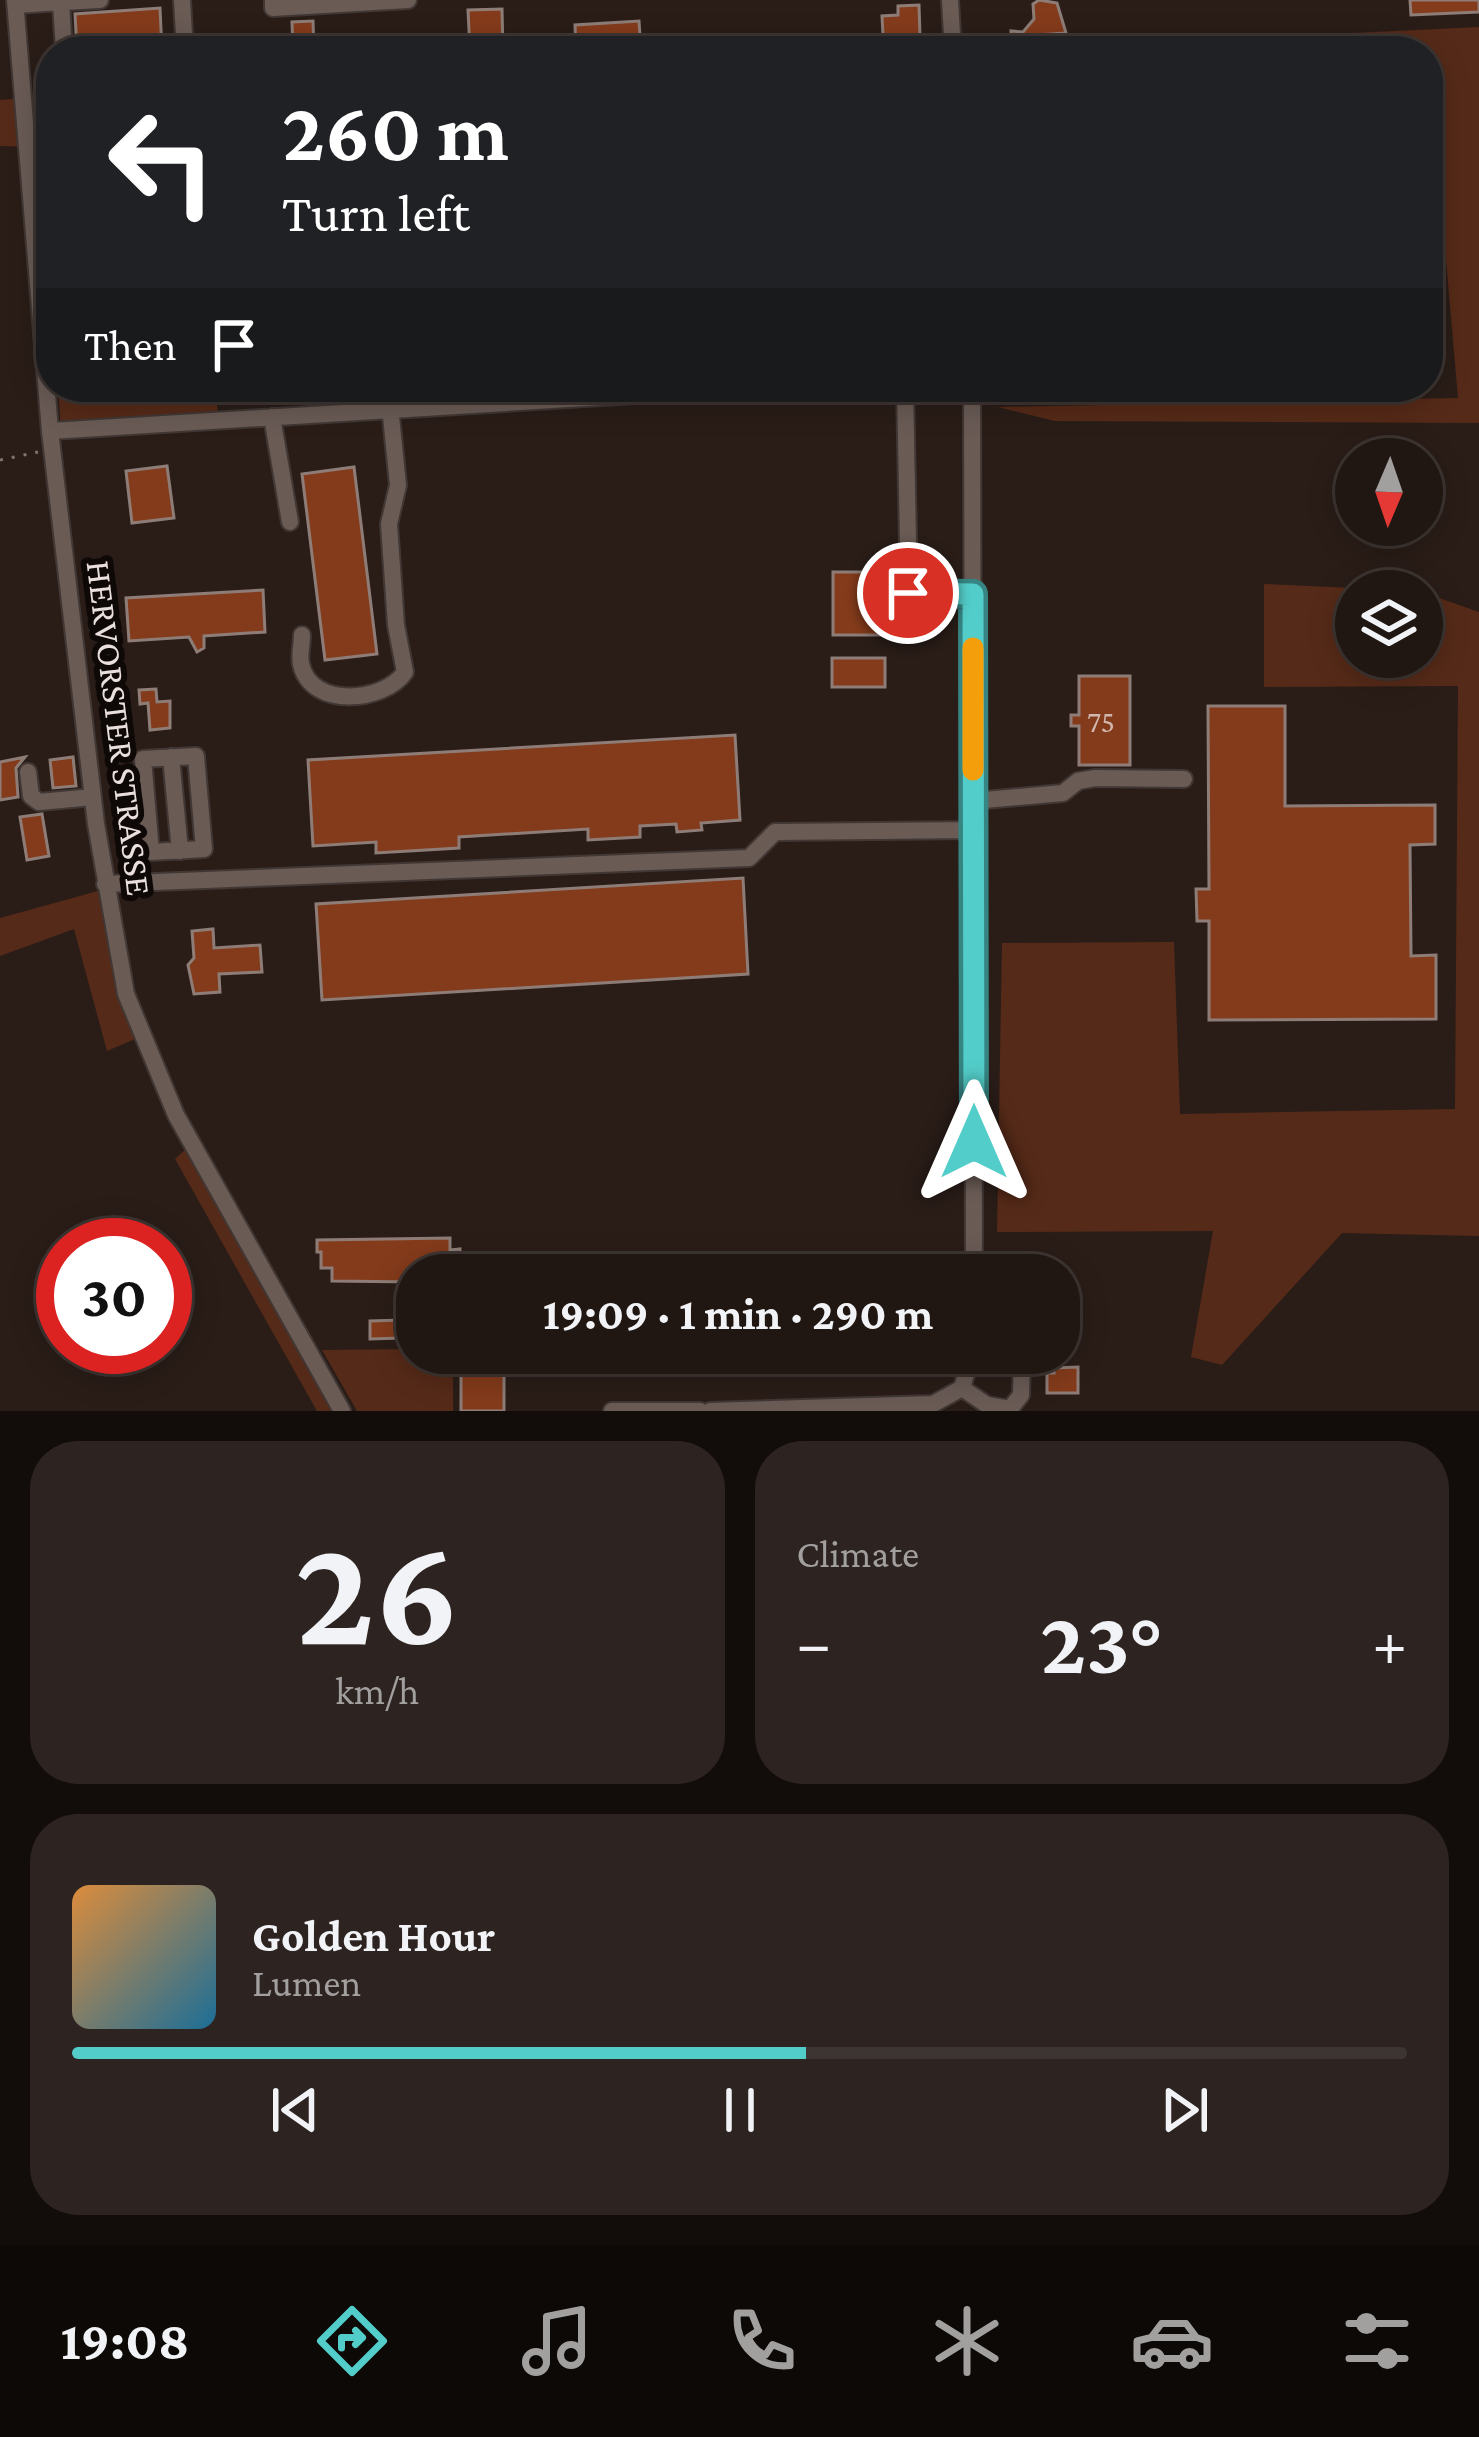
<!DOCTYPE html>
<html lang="en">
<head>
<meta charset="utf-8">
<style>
	:root { --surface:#201612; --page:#2d2320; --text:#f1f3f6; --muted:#a29f9f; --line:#3d3532; --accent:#53cdc9 }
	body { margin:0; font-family:"Crimson Pro",serif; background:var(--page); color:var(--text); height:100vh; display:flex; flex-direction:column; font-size:45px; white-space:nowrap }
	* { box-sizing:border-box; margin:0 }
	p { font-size:39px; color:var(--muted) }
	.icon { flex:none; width:66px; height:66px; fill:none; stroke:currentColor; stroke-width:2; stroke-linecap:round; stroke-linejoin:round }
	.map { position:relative; height:1411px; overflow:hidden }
	.panel { display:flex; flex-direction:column; gap:30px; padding:30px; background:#120c0a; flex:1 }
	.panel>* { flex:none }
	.top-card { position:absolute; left:36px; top:36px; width:1407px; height:366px; border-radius:48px; box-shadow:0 6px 30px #0003,0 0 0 3px var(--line); background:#202124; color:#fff; overflow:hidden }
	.needle { width:78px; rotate:182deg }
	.tools { position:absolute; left:1335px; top:438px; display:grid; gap:24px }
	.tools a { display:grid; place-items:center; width:108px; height:108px; border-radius:50%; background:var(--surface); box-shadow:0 6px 30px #0003,0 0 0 3px var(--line); font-size:60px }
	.speed { position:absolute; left:36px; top:1218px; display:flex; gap:24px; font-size:60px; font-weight:700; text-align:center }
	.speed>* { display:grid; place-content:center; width:156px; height:156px; border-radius:50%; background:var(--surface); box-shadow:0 6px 30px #0003,0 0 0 3px var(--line); line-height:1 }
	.speed .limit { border:18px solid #d22; background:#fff; color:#111 }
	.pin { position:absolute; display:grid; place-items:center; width:102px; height:102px; color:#fff; margin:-51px; border:6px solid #fff; border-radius:50%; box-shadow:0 3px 12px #0007 }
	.me { position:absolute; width:132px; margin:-66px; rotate:0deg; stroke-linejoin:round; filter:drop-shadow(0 0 9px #0008) }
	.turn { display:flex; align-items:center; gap:42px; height:252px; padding:0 48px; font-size:54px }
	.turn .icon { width:156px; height:156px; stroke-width:2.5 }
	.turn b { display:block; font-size:84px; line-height:102px }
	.then { display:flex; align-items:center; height:114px; padding:0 48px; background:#0003; gap:24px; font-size:45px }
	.big { font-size:90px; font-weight:700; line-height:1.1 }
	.panel .card { flex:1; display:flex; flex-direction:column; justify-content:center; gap:18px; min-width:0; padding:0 42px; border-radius:48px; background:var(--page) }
	.panel .dial { align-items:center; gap:0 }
	.dial b { font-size:156px; line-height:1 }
	.song { display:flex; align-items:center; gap:36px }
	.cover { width:144px; height:144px; border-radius:18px; background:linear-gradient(135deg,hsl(30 70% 55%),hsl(200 70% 35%)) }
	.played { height:12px; border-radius:6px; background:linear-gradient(90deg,var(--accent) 55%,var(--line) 55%) }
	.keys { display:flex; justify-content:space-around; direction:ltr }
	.heat { display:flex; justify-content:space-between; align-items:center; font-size:66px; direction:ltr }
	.panel .tiles { flex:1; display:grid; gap:30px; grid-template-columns:1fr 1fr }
	.card:last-child { grid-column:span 2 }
	.trip { position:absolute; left:396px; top:1254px; width:684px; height:120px; border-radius:48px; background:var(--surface); box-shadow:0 6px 30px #0003,0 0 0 3px var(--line); font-weight:700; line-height:120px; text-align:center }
	.dock { display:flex; height:192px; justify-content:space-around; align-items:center; background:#0d0907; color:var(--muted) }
	.dock .icon { width:84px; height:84px }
	.dock .active { color:var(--accent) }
	.dock b { font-size:54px; color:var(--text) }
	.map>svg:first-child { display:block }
	.green { fill:#562a18 }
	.building { fill:#843b1b; stroke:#8e7d77; stroke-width:3 }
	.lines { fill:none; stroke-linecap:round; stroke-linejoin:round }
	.minor-casing { stroke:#413734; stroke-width:20 }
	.path { stroke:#7f7470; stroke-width:3; stroke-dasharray:3 9; stroke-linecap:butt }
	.minor { stroke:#6a5b55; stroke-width:16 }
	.route-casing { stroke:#368583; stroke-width:30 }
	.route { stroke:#53cdc9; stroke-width:21 }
	.slow { stroke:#f59e0b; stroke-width:21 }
	.labels { text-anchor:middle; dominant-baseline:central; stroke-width:12; stroke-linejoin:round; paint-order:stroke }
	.number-label { font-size:30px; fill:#d0b6ac }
	.street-label { font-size:36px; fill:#e9dfdc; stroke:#0e0907 }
</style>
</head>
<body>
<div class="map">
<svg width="1479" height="1411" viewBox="0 0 1479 1411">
	<rect width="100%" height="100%" fill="#2a1d18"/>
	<path class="green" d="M1479,27v396l-424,-2 -57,-14 460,-9 -30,-347h-446z
		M51,96v196l-11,-145 -40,-1v-46z
		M58,387h158l2,33 -157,9z
		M1264,584l155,7h-63v66h66v-65l57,20v624l-137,-3 -120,132 -31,-8 22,-126 -216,1 5,-289 172,-1 6,172 275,-5 3,-423 -194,1z
		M98,891l18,94 19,54 -28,12 -33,-122 -74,27v-38z
		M188,1147l148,264h-19l-142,-252z
		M417,1349v4h36v58h-96l-35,-61z"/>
	<path class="building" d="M1039,0l18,3 9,30 -43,3 1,8h-13v-13l12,1 11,-13 -1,-15z
		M1410,0h69v12l-68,3z
		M919,5l1,31 -37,-1 -1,-19 16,-1v-9z
		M160,8l2,43h-85l-2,-37z
		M502,9l1,42h-33l-2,-41z
		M313,21l1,30h-21l-1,-29z
		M639,21l2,29 -65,1 -1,-26z
		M167,466l7,52 -42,5 -6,-52z
		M354,467l23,187 -52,6 -23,-186z
		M833,572h51l-1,63h-50z
		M263,590l2,42 -61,4v12l-7,4 -8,-15 -60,4 -3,-43z
		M832,658h53v29h-53z
		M1079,676h51v89h-51v-39h-8v-11h8z
		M156,689l1,13 13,-1v27l-20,2 -2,-27 -8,1 -1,-14z
		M1208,706h77v100l150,-1v39l-25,1 1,111 25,-1v64l-227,1v-99h-12l-1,-32h13z
		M735,735l5,85 -39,3 1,7 -25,2 -1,-8 -36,2v11l-52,3v-11l-129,8v11l-83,5v-11l-63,4 -5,-86z
		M25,757l-9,11 2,29 -18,3v-38z
		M73,757l3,29 -23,2 -3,-28z
		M42,814l7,42 -22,4 -7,-43z
		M743,878l5,96 -426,26 -6,-96z
		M213,929l1,19 46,-3 2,27 -43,2 1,18 -26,2 -6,-29 6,-7 -2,-27z
		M450,1238v12l10,-1 1,26h-44v7l-85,-1v-13h-11v-16h-4v-12z
		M402,1320v18l-32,1v-18z
		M1078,1367v26h-31v-20h7v-5z
		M461,1375h43v36h-43z"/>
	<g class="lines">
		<defs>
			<path id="minor" d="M15,0l35,431 46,393 30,170 50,121 166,296
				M182,0l3,51
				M273,0v8l135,-8
				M950,0l3,51
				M16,5l45,-3
				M64,51l-3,-49 39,-2
				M364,387l2,24
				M905,387l4,206 64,1
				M972,387l2,888
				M972,391l85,-4
				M272,417l18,105
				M50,431l713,-44
				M302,635c0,9 -3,21 -1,29 10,46 84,38 104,8l-9,-47 -7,-101 9,-39 -10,-98
				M196,756l8,93 -53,3 -8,-93z
				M171,757l9,94
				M28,772l3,24 8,6 54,-5
				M973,801l90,-8 15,-12 17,-3 89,1
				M105,884l644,-26 26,-26 198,-2
				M962,1388l25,17 23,4 11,-14 1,-42
				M612,1411h88
				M710,1411l223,-7 29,-16 10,-35"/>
		</defs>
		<use href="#minor" class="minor-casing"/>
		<path class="path" d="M0,460l38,-8"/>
		<use href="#minor" class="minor"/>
	</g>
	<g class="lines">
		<defs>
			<path id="route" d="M908,593l65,1 1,548"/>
		</defs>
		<use href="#route" class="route-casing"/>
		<use href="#route" class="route"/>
		<path class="slow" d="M973,648v122"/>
	</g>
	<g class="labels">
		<g class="number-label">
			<text x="1101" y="721">75</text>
		</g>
		<g class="street-label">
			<text transform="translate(119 728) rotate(83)">HERVORSTER STRASSE</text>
		</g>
	</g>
</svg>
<div class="tools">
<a><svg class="needle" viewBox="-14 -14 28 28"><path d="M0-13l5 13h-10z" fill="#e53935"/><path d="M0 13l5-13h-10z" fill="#a29f9f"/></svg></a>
<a><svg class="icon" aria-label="layers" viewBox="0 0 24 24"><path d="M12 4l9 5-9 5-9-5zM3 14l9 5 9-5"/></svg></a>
</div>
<div class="speed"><div class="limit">30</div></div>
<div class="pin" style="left:908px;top:593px;background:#d93025"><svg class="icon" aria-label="arrive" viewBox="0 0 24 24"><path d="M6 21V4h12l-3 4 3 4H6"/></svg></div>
<svg class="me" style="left:974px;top:1142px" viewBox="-20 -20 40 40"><path d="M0-17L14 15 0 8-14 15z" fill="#53cdc9" stroke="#fff" stroke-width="4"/></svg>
<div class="trip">19:09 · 1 min · 290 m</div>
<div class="top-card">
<div class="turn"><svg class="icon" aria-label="left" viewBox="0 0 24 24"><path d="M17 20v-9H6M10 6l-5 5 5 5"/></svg><div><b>260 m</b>Turn left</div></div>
<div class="then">Then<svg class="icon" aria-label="arrive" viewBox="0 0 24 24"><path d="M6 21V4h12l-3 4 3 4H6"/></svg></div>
</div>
</div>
<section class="panel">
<div class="tiles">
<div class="card dial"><b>26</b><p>km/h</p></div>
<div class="card"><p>Climate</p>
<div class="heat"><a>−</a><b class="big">23°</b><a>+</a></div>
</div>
<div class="card">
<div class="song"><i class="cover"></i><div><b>Golden Hour</b><p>Lumen</p></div></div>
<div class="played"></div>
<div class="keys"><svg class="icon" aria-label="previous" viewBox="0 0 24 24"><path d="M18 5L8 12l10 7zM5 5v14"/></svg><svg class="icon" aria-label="pause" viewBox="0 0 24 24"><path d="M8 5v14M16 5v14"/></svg><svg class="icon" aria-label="next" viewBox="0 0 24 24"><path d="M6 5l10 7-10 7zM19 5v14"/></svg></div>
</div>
</div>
</section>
<nav class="dock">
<b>19:08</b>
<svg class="icon active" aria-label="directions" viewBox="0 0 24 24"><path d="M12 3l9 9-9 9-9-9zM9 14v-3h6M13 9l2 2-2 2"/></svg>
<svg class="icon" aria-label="music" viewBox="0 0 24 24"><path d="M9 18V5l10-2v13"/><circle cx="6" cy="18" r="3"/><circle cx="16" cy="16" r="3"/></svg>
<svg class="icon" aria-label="phone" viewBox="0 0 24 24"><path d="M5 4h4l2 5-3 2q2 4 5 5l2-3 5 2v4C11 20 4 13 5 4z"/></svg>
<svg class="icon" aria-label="climate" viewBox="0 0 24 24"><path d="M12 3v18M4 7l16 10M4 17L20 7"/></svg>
<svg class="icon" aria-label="car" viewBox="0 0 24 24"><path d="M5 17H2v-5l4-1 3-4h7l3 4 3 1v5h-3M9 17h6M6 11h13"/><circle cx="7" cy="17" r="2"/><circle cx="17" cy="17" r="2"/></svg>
<svg class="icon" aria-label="filters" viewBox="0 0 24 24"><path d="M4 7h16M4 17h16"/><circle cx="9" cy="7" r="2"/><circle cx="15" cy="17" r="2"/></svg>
</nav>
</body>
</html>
